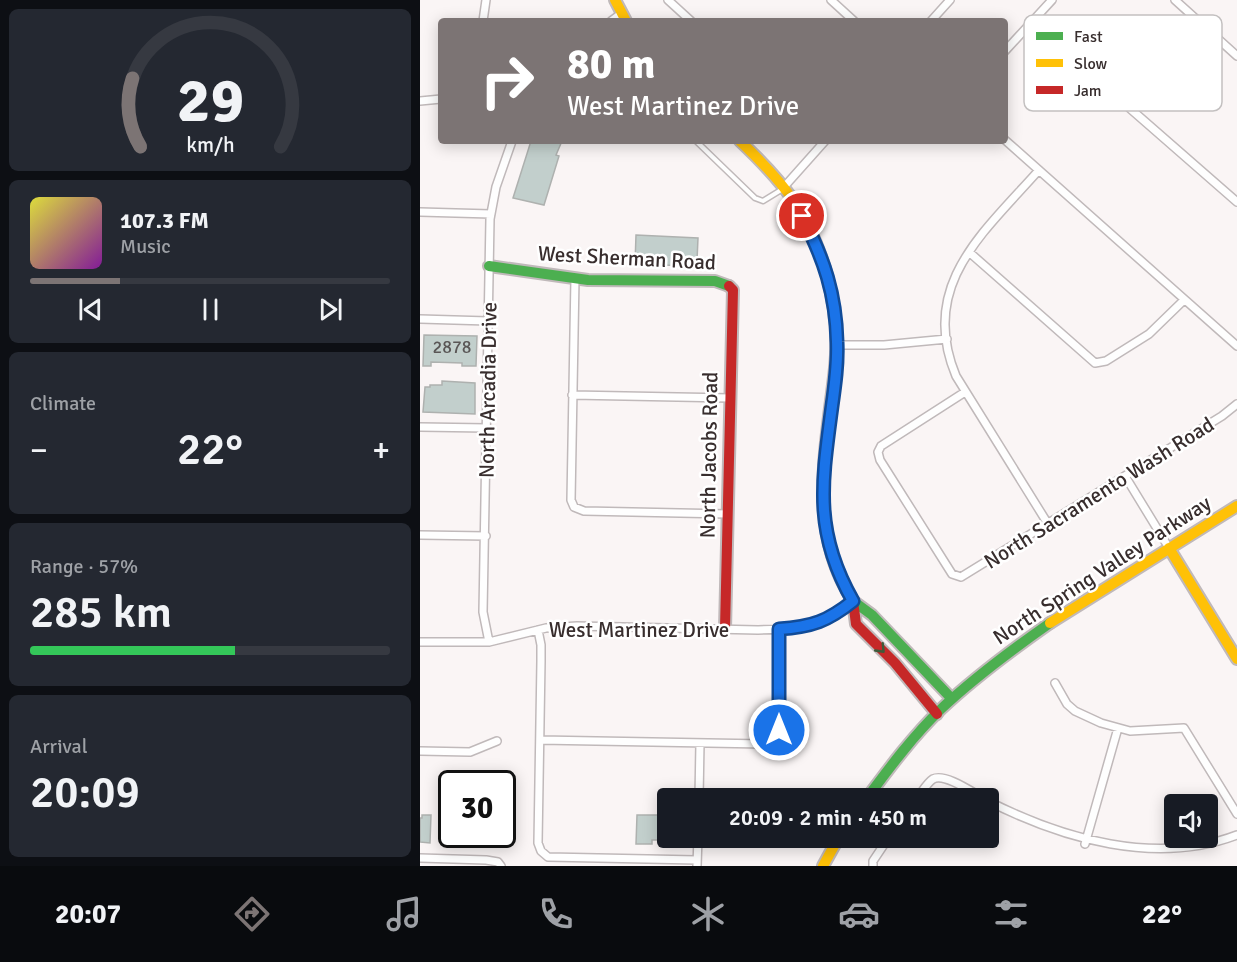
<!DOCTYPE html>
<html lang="en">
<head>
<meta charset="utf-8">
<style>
	:root { --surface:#171b24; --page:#242831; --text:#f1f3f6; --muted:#9ea1a6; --line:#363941; --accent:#7c7474 }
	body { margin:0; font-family:Signika,sans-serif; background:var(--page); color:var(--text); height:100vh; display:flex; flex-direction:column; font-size:22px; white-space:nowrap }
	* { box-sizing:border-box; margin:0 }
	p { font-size:20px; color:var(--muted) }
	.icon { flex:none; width:33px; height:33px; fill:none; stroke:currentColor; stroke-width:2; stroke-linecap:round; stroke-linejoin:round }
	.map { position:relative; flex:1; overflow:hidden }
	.details { display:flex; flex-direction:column; gap:9px; padding:9px; background:#0d0f14; width:420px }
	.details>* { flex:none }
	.banner { position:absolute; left:18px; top:18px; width:570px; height:126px; border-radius:6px; box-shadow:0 3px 15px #0003; background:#7c7474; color:#fff; overflow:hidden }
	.buttons { position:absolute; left:744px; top:794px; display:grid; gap:12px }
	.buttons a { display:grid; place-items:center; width:54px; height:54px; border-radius:6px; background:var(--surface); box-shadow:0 3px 15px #0003; font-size:30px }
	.speed { position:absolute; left:18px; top:770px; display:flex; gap:12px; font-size:30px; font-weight:700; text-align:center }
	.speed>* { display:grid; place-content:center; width:78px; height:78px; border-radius:50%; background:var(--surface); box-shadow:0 3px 15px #0003; line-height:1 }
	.speed .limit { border:3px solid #111; border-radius:9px; background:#fff; color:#111 }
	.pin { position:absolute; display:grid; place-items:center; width:51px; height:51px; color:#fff; margin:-26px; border:3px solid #fff; border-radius:50%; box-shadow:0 2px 6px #0007 }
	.me { position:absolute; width:66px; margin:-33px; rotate:0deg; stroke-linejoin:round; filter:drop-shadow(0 0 4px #0008) }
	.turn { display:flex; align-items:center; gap:21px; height:126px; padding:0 30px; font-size:27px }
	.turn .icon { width:78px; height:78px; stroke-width:2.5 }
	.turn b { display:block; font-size:42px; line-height:51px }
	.big { font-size:45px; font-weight:600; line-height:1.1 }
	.details .tile { flex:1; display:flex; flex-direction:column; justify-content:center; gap:9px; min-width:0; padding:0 21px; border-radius:9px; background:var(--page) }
	.details .dial { align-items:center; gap:0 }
	.dial svg { height:156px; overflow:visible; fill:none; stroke:var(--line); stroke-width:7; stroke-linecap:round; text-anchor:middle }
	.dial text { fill:var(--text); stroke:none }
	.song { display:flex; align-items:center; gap:18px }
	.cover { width:72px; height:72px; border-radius:9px; background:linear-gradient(135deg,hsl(60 70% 55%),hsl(290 70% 35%)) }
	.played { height:6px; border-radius:3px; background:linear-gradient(90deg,var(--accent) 25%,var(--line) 25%) }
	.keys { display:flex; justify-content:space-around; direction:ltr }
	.heat { display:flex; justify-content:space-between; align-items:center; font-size:33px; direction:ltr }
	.charge { height:9px; border-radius:4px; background:linear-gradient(90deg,#34c759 57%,var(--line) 0) }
	.trip { position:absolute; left:237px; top:788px; width:342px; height:60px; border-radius:6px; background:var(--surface); box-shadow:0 3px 15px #0003; font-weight:600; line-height:60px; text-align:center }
	.menu { display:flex; height:96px; justify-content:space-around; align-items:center; background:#090b0e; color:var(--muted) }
	.menu .icon { width:42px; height:42px }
	.menu .selected { color:var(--accent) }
	.menu b { font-size:27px; color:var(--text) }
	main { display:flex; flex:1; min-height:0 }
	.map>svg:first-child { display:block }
	.building { fill:#c2cfcc; stroke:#aeb1af; stroke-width:1.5 }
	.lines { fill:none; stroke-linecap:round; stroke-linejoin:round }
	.lane-casing { stroke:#c0b9ba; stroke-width:7 }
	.street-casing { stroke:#c0b9ba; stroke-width:10 }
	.fast-casing { stroke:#c0b9ba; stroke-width:14 }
	.slow-casing { stroke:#c0b9ba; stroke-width:14 }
	.jam-casing { stroke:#c0b9ba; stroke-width:14 }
	.lane { stroke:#fefefe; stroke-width:4 }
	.street { stroke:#fefefe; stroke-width:7 }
	.fast { stroke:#4caf50; stroke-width:10 }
	.slow { stroke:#ffc107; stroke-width:10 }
	.jam { stroke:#c62828; stroke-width:10 }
	.oneway { stroke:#3f5b3a }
	.route-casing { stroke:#114b97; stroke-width:15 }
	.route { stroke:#1a73e8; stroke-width:10 }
	.labels { text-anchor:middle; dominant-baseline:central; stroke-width:5; stroke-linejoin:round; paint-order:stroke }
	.number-label { font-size:18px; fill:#5a5656 }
	.street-label { font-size:21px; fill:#382e2e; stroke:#fff }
	.key { fill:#fff; stroke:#c3c0c0; stroke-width:1.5 }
	.key-label { font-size:16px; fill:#382e2e }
</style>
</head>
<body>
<main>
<section class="details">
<div class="tile dial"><svg viewBox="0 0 100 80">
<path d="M14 69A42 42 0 1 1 86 69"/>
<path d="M14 69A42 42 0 0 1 10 34" stroke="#7c7474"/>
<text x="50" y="56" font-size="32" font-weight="700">29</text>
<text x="50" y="72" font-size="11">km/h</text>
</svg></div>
<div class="tile">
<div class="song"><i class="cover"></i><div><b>107.3 FM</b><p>Music</p></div></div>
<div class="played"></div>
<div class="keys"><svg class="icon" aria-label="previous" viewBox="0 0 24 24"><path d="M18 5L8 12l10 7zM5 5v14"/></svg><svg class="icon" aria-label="pause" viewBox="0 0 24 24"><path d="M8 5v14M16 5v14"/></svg><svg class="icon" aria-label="next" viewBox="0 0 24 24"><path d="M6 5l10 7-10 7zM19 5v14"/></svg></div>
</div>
<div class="tile"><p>Climate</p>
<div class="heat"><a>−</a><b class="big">22°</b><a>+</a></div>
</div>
<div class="tile"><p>Range · 57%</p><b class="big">285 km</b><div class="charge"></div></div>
<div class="tile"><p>Arrival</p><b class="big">20:09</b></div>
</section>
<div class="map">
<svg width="817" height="866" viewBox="0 0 817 866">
	<rect width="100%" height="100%" fill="#faf5f5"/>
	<path class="building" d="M111,141h31l-6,14 3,1 -15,49 -31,-7z
		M216,235l62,3 -1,23 -7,-1v6l-55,-2z
		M4,335l53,1 -1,30h-14v-3l-31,-1v4h-8z
		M22,381l33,2v31l-52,-2 2,-25h5v-2h12z
		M2,815h9l-1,28 -10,-1v-24h2z
		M217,815h22l-1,25h-6v4h-16z
		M51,834h33v10l-33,-1z"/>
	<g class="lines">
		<defs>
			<path id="lane" d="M276,141l59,57 8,3 18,-11"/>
			<path id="street" d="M248,0l23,21
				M411,0l23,21
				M755,0l62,56
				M63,21l3,-21
				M191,21l11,-8
				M511,21l19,-21
				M611,22l206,180
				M585,51l47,-51
				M0,101l21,-2
				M585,140l232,206
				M619,170c-55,62 -121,115 -83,206l92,148
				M364,187l41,-46
				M0,212l71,2
				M549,252l126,111 11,-2 43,-27 35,-34
				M155,278l-4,222 3,7 10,4 144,3
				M0,319l68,2
				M417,345h47l63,-6
				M545,392l-84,54 -3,6 2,8 72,114 9,3 261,-161 15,-12
				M152,395l158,3
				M0,427l67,1
				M705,476l44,72
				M0,535l66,1
				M118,630l3,15v16l-3,182 3,8 7,6 149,3
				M0,642h69l57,-14 31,-2 181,4 31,-1 25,-5 19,-7 20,-16
				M69,642l-6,-30 7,-393 6,-32 16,-46
				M635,683l12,21 8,7 26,12 29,8 54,-3 53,86
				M120,740l226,4 10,-3 3,-11v-101
				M0,751l50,1 27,-11
				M279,798l1,-55
				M497,798c5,-6 10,-15 16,-19 12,-6 39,13 50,19
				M568,801c75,38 168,65 249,34
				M665,844l33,-116
				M0,858l66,2 12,2 3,4
				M277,866l1,-29
				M453,866v-5l16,-24"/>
			<path id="fast" d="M69,266l99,14 127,1 14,5
				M415,368c-8,73 -27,155 12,223
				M433,601l19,14 80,84
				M447,798c23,-31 46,-62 74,-89 34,-32 72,-60 109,-86"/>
			<path id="slow" d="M195,0l11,21
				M320,141c19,18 38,37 53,59 32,48 48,110 42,168
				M749,548l68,111
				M630,623l187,-117
				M403,866l16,-29"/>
			<path id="jam" d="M427,591l6,10 3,23 39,39 42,51
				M305,629l8,-339 -4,-4"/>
		</defs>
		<use href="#lane" class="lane-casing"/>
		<use href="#street" class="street-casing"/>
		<use href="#fast" class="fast-casing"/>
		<use href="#slow" class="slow-casing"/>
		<use href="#jam" class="jam-casing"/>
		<use href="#lane" class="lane"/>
		<use href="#street" class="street"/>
		<use href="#fast" class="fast"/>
		<use href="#slow" class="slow"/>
		<use href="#jam" class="jam"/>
	</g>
	<defs><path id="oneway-chevron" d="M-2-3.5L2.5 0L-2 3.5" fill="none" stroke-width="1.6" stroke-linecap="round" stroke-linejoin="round" transform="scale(1.5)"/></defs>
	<use class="oneway" href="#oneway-chevron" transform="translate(461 649) rotate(46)"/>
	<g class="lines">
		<defs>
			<path id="route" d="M359,730v-101c33,-2 49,-8 74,-28 -40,-70 -31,-119 -21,-195 3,-21 6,-42 5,-64 -1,-48 -13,-83 -35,-126"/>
		</defs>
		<use href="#route" class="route-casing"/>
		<use href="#route" class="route"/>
	</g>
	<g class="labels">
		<g class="number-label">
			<text x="32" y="347">2878</text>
		</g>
		<g class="street-label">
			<text transform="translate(207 258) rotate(3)">West Sherman Road</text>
			<text transform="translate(68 390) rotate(-89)">North Arcadia Drive</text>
			<text transform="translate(289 455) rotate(-89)">North Jacobs Road</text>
			<text transform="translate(679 493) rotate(-32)">North Sacramento Wash Road</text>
			<text transform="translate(682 570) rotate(-33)">North Spring Valley Parkway</text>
			<text x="219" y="630">West Martinez Drive</text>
		</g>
	</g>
	<rect x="604" y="15" width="198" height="96" rx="9" class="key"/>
	<rect x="616" y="32" width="27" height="8" fill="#4caf50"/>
	<rect x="616" y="59" width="27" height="8" fill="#ffc107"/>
	<rect x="616" y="86" width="27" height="8" fill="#c62828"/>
	<g class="key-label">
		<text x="654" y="42">Fast</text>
		<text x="654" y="69">Slow</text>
		<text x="654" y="96">Jam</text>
	</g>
</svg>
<div class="buttons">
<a><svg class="icon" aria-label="sound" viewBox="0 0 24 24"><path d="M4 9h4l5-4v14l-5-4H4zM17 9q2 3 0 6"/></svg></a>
</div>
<div class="speed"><div class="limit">30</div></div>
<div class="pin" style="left:382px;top:216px;background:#d93025"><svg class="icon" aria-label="arrive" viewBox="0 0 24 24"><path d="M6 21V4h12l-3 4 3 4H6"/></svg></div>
<svg class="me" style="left:359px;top:730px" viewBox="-20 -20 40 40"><circle r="17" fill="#1a73e8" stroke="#fff" stroke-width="3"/><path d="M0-11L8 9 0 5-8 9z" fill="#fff"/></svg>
<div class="trip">20:09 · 2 min · 450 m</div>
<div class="banner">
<div class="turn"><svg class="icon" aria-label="right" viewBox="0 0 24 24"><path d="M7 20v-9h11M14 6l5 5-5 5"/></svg><div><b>80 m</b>West Martinez Drive</div></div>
</div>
</div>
</main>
<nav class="menu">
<b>20:07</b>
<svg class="icon selected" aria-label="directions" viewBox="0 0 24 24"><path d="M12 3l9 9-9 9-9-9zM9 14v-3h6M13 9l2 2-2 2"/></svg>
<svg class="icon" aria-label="music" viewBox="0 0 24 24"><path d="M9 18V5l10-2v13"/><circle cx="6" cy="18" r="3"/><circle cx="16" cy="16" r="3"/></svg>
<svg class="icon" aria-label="phone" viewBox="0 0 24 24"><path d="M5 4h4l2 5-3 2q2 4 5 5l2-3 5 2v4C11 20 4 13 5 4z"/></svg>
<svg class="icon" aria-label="climate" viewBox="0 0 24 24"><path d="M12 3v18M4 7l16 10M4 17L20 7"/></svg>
<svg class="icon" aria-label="car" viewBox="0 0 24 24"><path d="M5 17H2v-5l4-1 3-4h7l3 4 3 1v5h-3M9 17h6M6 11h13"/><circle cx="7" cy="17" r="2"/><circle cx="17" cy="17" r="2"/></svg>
<svg class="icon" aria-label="filters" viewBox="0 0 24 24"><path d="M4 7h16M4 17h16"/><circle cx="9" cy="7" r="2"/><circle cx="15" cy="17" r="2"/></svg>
<b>22°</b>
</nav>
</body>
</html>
